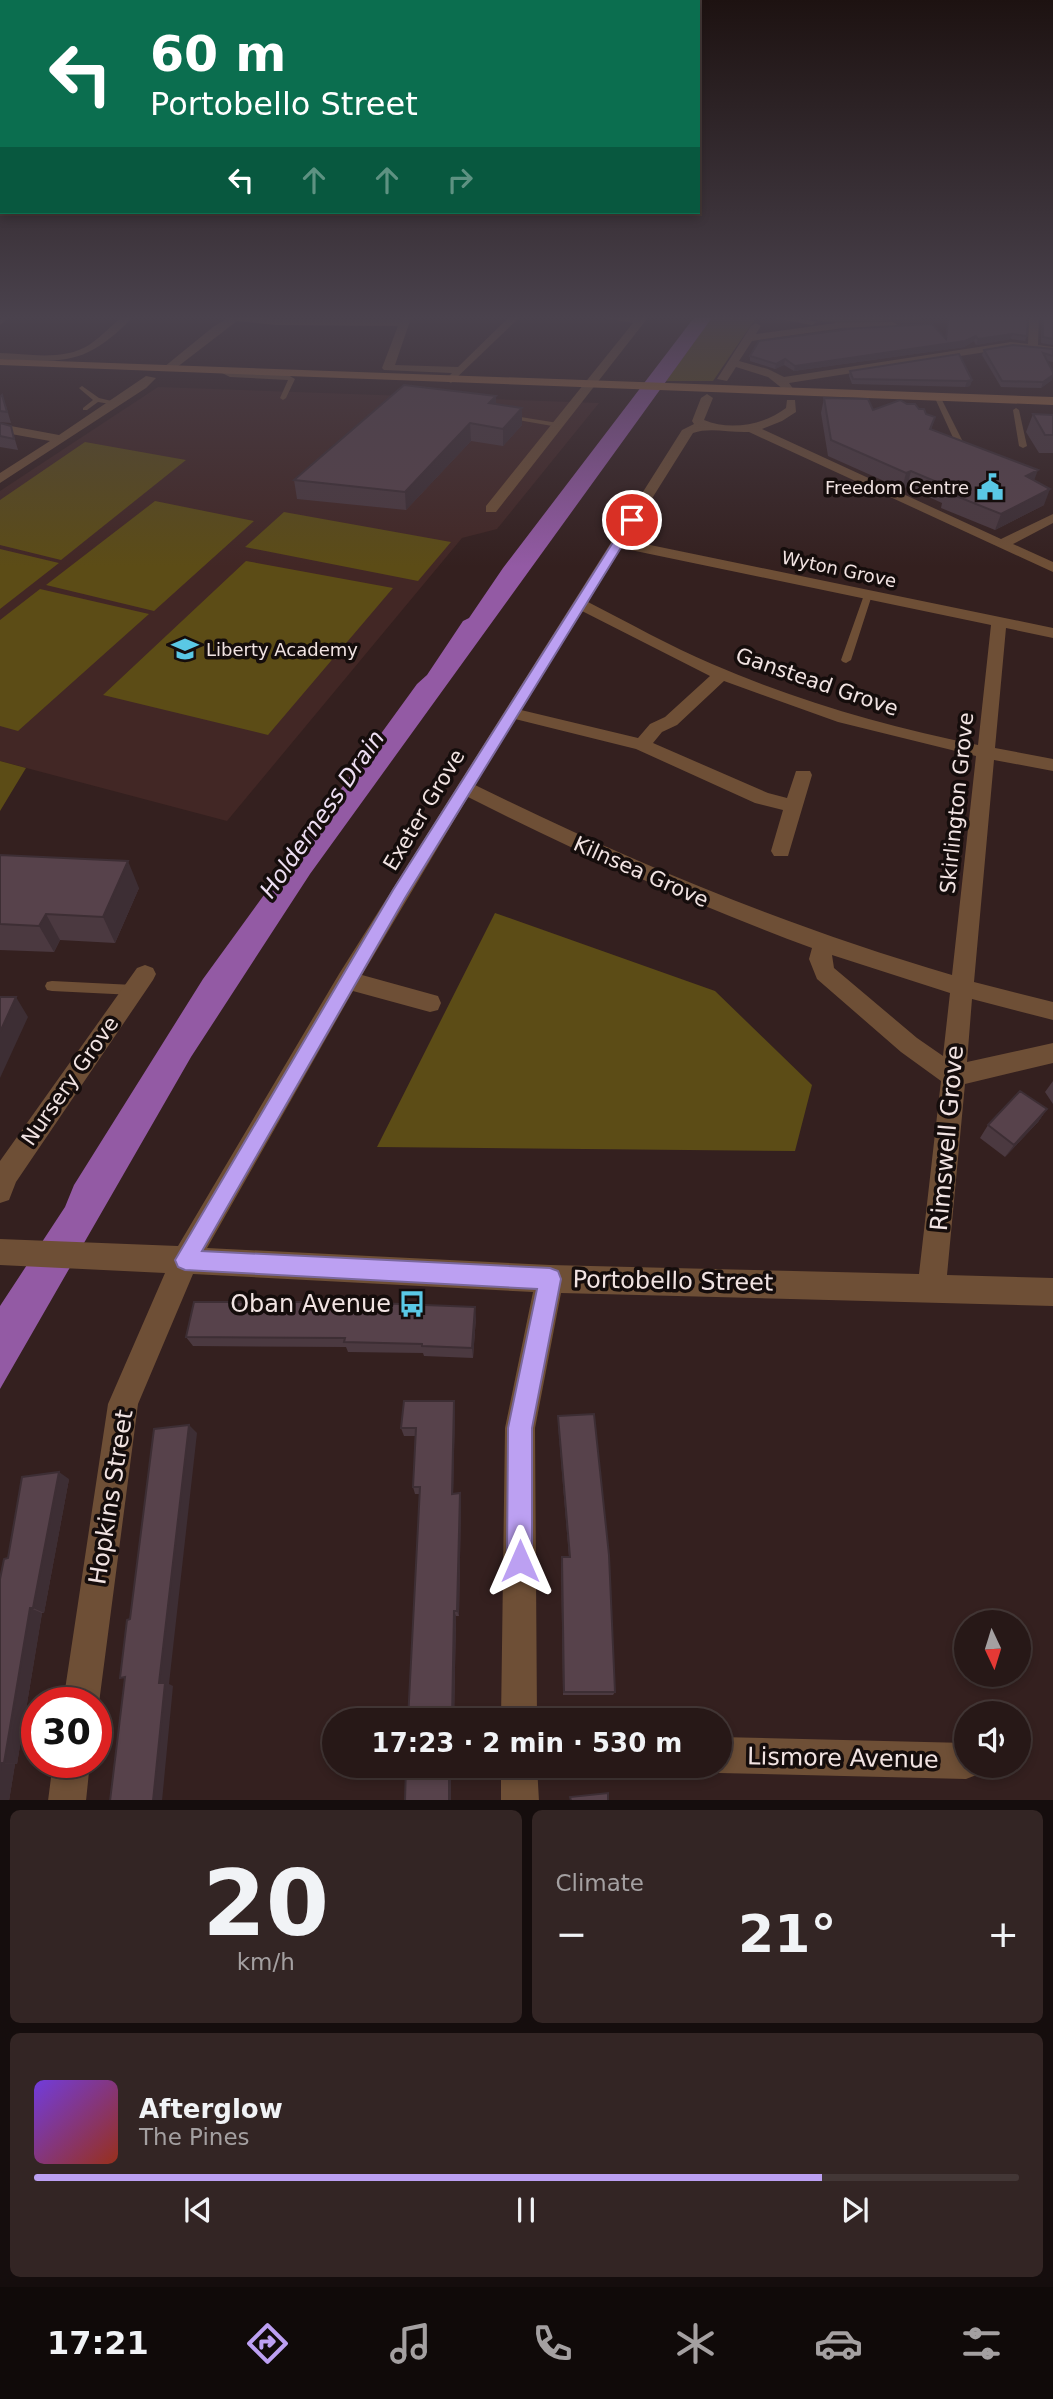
<!DOCTYPE html>
<html lang="en">
<head>
<meta charset="utf-8">
<style>
	:root { --surface:#271817; --page:#332524; --text:#f1f3f6; --muted:#a4a0a1; --line:#433736; --accent:#bca0f2 }
	body { margin:0; font-family:"DejaVu Sans",sans-serif; background:var(--page); color:var(--text); height:100vh; display:flex; flex-direction:column; font-size:26px; white-space:nowrap }
	* { box-sizing:border-box; margin:0 }
	p { font-size:23px; color:var(--muted) }
	.icon { flex:none; width:38px; height:38px; fill:none; stroke:currentColor; stroke-width:2; stroke-linecap:round; stroke-linejoin:round }
	.map { position:relative; height:1800px; overflow:hidden }
	.drawer { display:flex; flex-direction:column; gap:10px; padding:10px; background:#150d0d; flex:1 }
	.drawer>* { flex:none }
	.guide { position:absolute; left:0px; top:0px; width:700px; height:214px; box-shadow:0 4px 10px #0003,0 0 0 2px var(--line); background:#0b6e4f; color:#fff; overflow:hidden }
	.needle { width:46px; rotate:176deg }
	.tools { position:absolute; left:954px; top:1610px; display:grid; gap:14px }
	.tools a { display:grid; place-items:center; width:77px; height:77px; border-radius:50%; background:var(--surface); box-shadow:0 4px 10px #0003,0 0 0 2px var(--line); font-size:35px }
	.speed { position:absolute; left:21px; top:1687px; display:flex; gap:14px; font-size:35px; font-weight:700; text-align:center }
	.speed>* { display:grid; place-content:center; width:91px; height:91px; border-radius:50%; background:var(--surface); box-shadow:0 4px 10px #0003,0 0 0 2px var(--line); line-height:1 }
	.speed .limit { border:10px solid #d22; background:#fff; color:#111 }
	.pin { position:absolute; display:grid; place-items:center; width:60px; height:60px; color:#fff; margin:-30px; border:4px solid #fff; border-radius:50%; box-shadow:0 2px 7px #0007 }
	.me { position:absolute; width:77px; margin:-38px; rotate:0deg; stroke-linejoin:round; filter:drop-shadow(0 0 5px #0008) }
	.turn { display:flex; align-items:center; gap:24px; height:147px; padding:0 35px; font-size:32px }
	.turn .icon { width:91px; height:91px; stroke-width:2.5 }
	.turn b { display:block; font-size:49px; line-height:60px }
	.lanes { display:flex; align-items:center; height:66px; padding:0 35px; background:#0003; justify-content:center; gap:35px; direction:ltr }
	.lanes .off { opacity:.35 }
	.big { font-size:52px; font-weight:700; line-height:1.1 }
	.drawer .tile { flex:1; display:flex; flex-direction:column; justify-content:center; gap:10px; min-width:0; padding:0 24px; border-radius:10px; background:var(--page) }
	.drawer .dial { align-items:center; gap:0 }
	.dial b { font-size:91px; line-height:1 }
	.song { display:flex; align-items:center; gap:21px }
	.cover { width:84px; height:84px; border-radius:10px; background:linear-gradient(135deg,hsl(260 70% 55%),hsl(10 70% 35%)) }
	.played { height:7px; border-radius:4px; background:linear-gradient(90deg,var(--accent) 80%,var(--line) 80%) }
	.keys { display:flex; justify-content:space-around; direction:ltr }
	.heat { display:flex; justify-content:space-between; align-items:center; font-size:38px; direction:ltr }
	.drawer .tiles { flex:1; display:grid; gap:10px; grid-template-columns:1fr 1fr }
	.tile:last-child { grid-column:span 2 }
	.trip { position:absolute; left:322px; top:1708px; width:410px; height:70px; border-radius:35px; background:var(--surface); box-shadow:0 4px 10px #0003,0 0 0 2px var(--line); font-weight:700; line-height:70px; text-align:center }
	.menu { display:flex; height:112px; justify-content:space-around; align-items:center; background:#100a09; color:var(--muted) }
	.menu .icon { width:49px; height:49px }
	.menu .current { color:var(--accent) }
	.menu b { font-size:32px; color:var(--text) }
	.map>svg:first-child { display:block }
	.built { fill:#422725 }
	.green { fill:#5c4c16 }
	.water { fill:#935aa4 }
	.lines { fill:none; stroke-linecap:round; stroke-linejoin:round }
	.lane { fill:#6e4f36; fill-rule:evenodd }
	.street { fill:#6e4f36; fill-rule:evenodd }
	.secondary { fill:#97643c; fill-rule:evenodd }
	.wall { fill:#4b3940 }
	.shaded-wall { fill:#3d2e34 }
	.building { fill:#57424b; stroke:#3d2e34; stroke-width:2 }
	.route { fill:#bca0f2; stroke:#7a689d; stroke-width:2 }
	.labels { text-anchor:middle; dominant-baseline:central; stroke-width:7; stroke-linejoin:round; paint-order:stroke }
	.far-poi-label { font-size:18px; fill:#f1e3e2; stroke:#150d0c; text-anchor:end }
	.far-street-label { font-size:18px; fill:#f1e3e2; stroke:#150d0c }
	.street-label { font-size:21px; fill:#f1e3e2; stroke:#150d0c }
	.water-label { font-size:23px; font-style:italic; fill:#eddef2; stroke:#150d0c }
	.near-street-label { font-size:24px; fill:#f1e3e2; stroke:#150d0c }
	.near-poi-label { font-size:24px; fill:#f1e3e2; stroke:#150d0c; text-anchor:end }
</style>
</head>
<body>
<div class="map">
<svg width="1053" height="1801" viewBox="0 0 1053 1801">
	<rect width="100%" height="100%" fill="#34201f"/>
	<path class="built" d="M158,387l441,16 -102,126 -35,9 -235,283 -227,-60v-270z"/>
	<path class="green" d="M714,315h44l-45,66h-47z
		M777,315h144l-2,4 -40,2 1,3h-36z
		M85,442l101,18 -125,100 -61,-15v-45z
		M155,501l99,20 -100,90 -108,-26z
		M284,512l167,30 -33,39 -173,-34z
		M0,549l59,14 -59,46z
		M246,561l147,27 -125,147 -165,-40z
		M40,589l109,25 -131,117 -18,-5v-106z
		M0,761l26,7 -26,43z
		M495,913l220,78 97,94 -17,66 -418,-4z"/>
	<path class="water" d="M696,315h18l-404,559 -119,183 -191,332v-83l65,-99 9,-22 129,-206 214,-295 10,-9 36,-54 6,-3 34,-50z"/>
	<g class="lines">
		<path class="lane" d="M222,369l9,4 57,2 7,4 -9,19 -3,2 -3,-2 8,-18 -58,-3 -10,-5v-2z
			M82,386l17,12 21,5 -3,2 -19,-3 -11,8h-4v-2l10,-8 -13,-11 -1,-1z
			M937,394l3,2 23,46 2,13 -7,-2 -3,-11 -21,-46z
			M1016,408l3,2 8,36 -4,2 -4,-2 -6,-36z
			M508,415l50,8 4,2 -4,2 -52,-9 -2,-1z
			M868,592l4,3 -21,65 -5,3 -3,-1 -2,-2 23,-65z
			M52,981l82,4 5,1 2,4 -2,4 -5,1 -82,-4 -5,-1 -2,-4 2,-4z"/>
		<path class="street" d="M12,315l-12,10 1,-10z
			M124,315h11c-48,50 -69,48 -135,44v-6c28,1 64,8 89,-8 13,-9 23,-20 35,-30z
			M233,315l43,4 124,1 2,-5h10l-17,50 63,2 53,-52h11l-71,68 -6,-3 7,-7 -68,-3 -2,-2 16,-42 -122,-1 -39,-4 -65,50h-8v-4l49,-40z
			M588,315l50,3 12,-3 -154,197h-10v-6l147,-183z
			M757,315h27l33,7 -5,3z
			M1029,315h10l-1,30 15,2v6l-42,-5 -222,35 5,7 -6,3 -20,-16 -32,-10 -9,14 -10,-2 34,-53 5,-3 5,3 -5,8 80,-11 57,-1 5,3 -5,3 -57,1 -84,12 -13,20 29,8 16,8 227,-35 17,2z
			M146,376l10,2 -10,10 -146,95v-10l50,-32 -50,-9v-8l59,11z
			M707,394l6,4 -9,22c26,11 60,5 82,-12l1,-8h8l1,12 -14,9 -20,8 239,110 52,-25v9l-40,21 40,18v10l-304,-140c-19,1 -39,-5 -56,1l-67,107 427,88v10l-47,-10 -11,120 58,11v12l-59,-11 -20,222 79,20v18l-81,-21 -5,63 86,-19v20l-88,21 -18,191 106,3v28l-492,-13 -26,135 2,292h-36l4,-292 28,-136 -340,-18 -55,130 -39,299 -3,7v-7h-33l45,-299 57,-131 -165,-8v-26l178,7 161,-272 343,-544 12,-6 -2,-3 9,-23zM621,548l370,77 -13,120c-91,-18 -181,-44 -266,-81 -42,-18 -83,-41 -124,-62zM582,611l128,65 -45,41 -15,7 -12,14 -117,-28zM724,681l114,41 138,34 -24,219c-165,-48 -323,-114 -477,-190l40,-66 121,30 119,54 28,7 -12,41 3,5h14l24,-81 -2,-4h-14l-9,27 -19,-5 -115,-50 9,-11 15,-7zM468,797c112,57 226,107 344,151l-3,11 8,20 84,73 40,29 -22,193 -369,-9 -343,-17 146,-257 77,21 8,-2 3,-7 -3,-7 -76,-21zM832,955l118,38 -7,63 -26,-18 -83,-70z
			M145,965l8,3 3,6 -3,6 -137,202 -7,18 -9,3v-42l137,-193z
			M719,1737l247,6v23h17l-4,8 -13,5 -247,-6 -14,-7h14z
			M53,1762h37l-4,39h-38z
			M501,1766h36l2,35h-38z"/>
		<path class="secondary" d="M0,359l1053,38v8l-1053,-40z"/>
	</g>
	<path class="wall" d="M949,315l78,21 -2,5 -14,-2 -35,6 -2,-4 -10,6 -170,24 -10,-6 -9,4 -25,-8v-5l91,-25v-2l104,10z
		M1042,315h11v30l-12,-2z
		M1053,349v13l-6,-1 5,19 -11,8 -40,-1 -19,-32 2,-5z
		M850,371l122,9 -2,6 -5,1 -113,-3 -3,-8z
		M0,397l6,9 5,17 -11,-1z
		M824,398l49,12 34,-6 12,5 7,5 9,3 -4,13 103,51 10,24 -49,25 -54,-22 1,-5 -35,-16 -5,2 -74,-33 -7,-43z
		M496,404l26,4v17l-19,21 -32,-5 -65,69 -109,-11 -3,-19z
		M1033,414l20,1v38h-14l-13,-21z
		M0,423l11,3 7,24 -18,-3z
		M0,855l139,33 -24,55 -55,-3 -6,12 -54,-2z
		M1053,1081v23l-8,-12z
		M1047,1109l-9,13 -33,35 -25,-19 8,-13z
		M476,1317l-3,41 -49,-2 -1,-3 -75,-1 -2,-5 -153,-1 -7,-9z
		M455,1410l-2,84 8,7 -2,115h-3l-2,104 -34,-226h-5l-2,-7 2,-51h-11l-3,-8z
		M558,1416l57,276 -2,3h-50l-2,-132 1,-6h7l-11,-133z
		M69,1479l-25,134h-2l-25,151h-2l-6,37h-9l8,-243z"/>
	<path class="shaded-wall" d="M1012,334l-1,5 -35,6 2,-6z
		M976,336l-2,5 -10,6 -170,24 1,-5z
		M785,359l-1,6 -9,4 1,-5z
		M1053,375l-1,5 -11,8 2,-6z
		M972,380l-2,6 -5,1 2,-6z
		M496,396v17l-7,-10z
		M522,408v17l-19,21v-17z
		M470,423l1,18 -65,69 -1,-18z
		M1038,470l-6,16 -6,-10z
		M911,471l-4,16 -5,2 4,-16z
		M1050,489l-6,16 -49,25 6,-16z
		M128,861l11,27 -24,55 -12,-26z
		M46,914l14,26 -6,12 -15,-26z
		M16,997l12,20 -28,61v-46z
		M1047,1109l-9,13 -33,35 9,-12z
		M475,1307l1,10 -3,41 -1,-10z
		M454,1401l1,9 -2,91 -1,-7z
		M189,1425l8,8 -28,251 4,2 -11,115h-9l6,-118z
		M59,1472l10,7 -25,134 -11,-5z
		M460,1493l1,8 -2,115 -2,-5z
		M30,1608l12,5 -25,151 -13,-1z
		M454,1611l2,5 -2,104h-2z
		M1,1763l14,1 -6,37h-9v-30z
		M449,1766h2v35h-2z"/>
	<path class="building" d="M949,315h79l-1,21 -15,-2 -34,5 -2,-3 -11,5 -170,25 -10,-7 -9,5 -26,-8 9,-15 84,-11 -2,-1 91,-5 14,15z
		M1043,315h10v24l-10,-2z
		M1013,345l40,4v7l-10,-3 10,19v3l-10,7 -41,-1 -18,-31z
		M959,354l13,26 -5,1 -114,-2 -3,-8z
		M404,385l92,11 -7,7 33,5 -19,21 -33,-6 -65,69 -111,-12z
		M2,395l5,17 -7,-1v-14z
		M824,398l44,1 5,11 27,-10 7,4h8l4,5h5l2,5 9,3 -5,12 108,41 -12,6 24,13 -49,25 -55,-22 5,-4 -40,-17 -5,2 -75,-33z
		M1033,414l20,1v20h-8z
		M0,423l11,3 3,13 -14,-3z
		M0,855l128,6 -25,56 -57,-3 -7,12 -39,-2z
		M0,997h16l-16,35z
		M1020,1091l27,18 -33,36 -26,-20z
		M194,1302h156l125,5 -3,41 -50,-2v-2l-78,-2 1,-4 -159,-1z
		M404,1401h50l-2,93 8,-1 -3,118h-3l-2,109h-44l12,-233h-7l3,-59h-15z
		M594,1414l15,141 6,137h-51l-2,-135h8l-12,-141z
		M189,1425l-30,258h6l-12,118h-43l15,-124 -5,1 7,-58 3,-1 24,-190z
		M59,1472l-26,136h-3l-26,155h-3l-1,8v-192l4,-20 4,-1 14,-81z
		M406,1766h43v35h-44z
		M608,1793v8h-37l-1,-4z"/>
	<linearGradient id="sky" x2="0" y2="1"><stop stop-color="#1d1211"/><stop offset="0.56" stop-color="#4a424d"/><stop offset="1" stop-color="#4a424d" stop-opacity="0"/></linearGradient>
	<rect width="1053" height="567" fill="url(#sky)"/>
	<path class="route" d="M632,517l6,3 -233,378 -203,353 348,17 8,3 3,8 -29,149v133l-4,9 -8,3 -9,-3 -4,-9 1,-133 29,-139 -352,-19 -7,-3 -3,-7 218,-370 234,-370z"/>
	<defs>
		<symbol id="civic-bare" viewBox="-9 -9 18 18"><path d="M-.6-6.5H3V-4.5H.6V-3L4-1V1h2V6H-6V1h2V-1L-.6-3ZM-1.2 2.5V6h2.4V2.5Z" fill="#5ac8e5" stroke="#150d0c" stroke-width="2.5" paint-order="stroke"/></symbol>
		<symbol id="school-bare" viewBox="-9 -9 18 18"><path d="M0-5L7-2L0 1L-7-2ZM-4 1L0 2.5L4 1V4Q0 6-4 4Z" fill="#5ac8e5" stroke="#150d0c" stroke-width="2.5" paint-order="stroke"/></symbol>
		<symbol id="bus-bare" viewBox="-9 -9 18 18"><path d="M-5-6H5V4H4V6H2V4H-2V6H-4V4H-5ZM-3.5-4V0h7V-4ZM-3.5 1.2v1.5H-2V1.2ZM2 1.2v1.5H3.5V1.2Z" fill="#5ac8e5" stroke="#150d0c" stroke-width="2.5" paint-order="stroke"/></symbol>
	</defs>
	<g fill-rule="evenodd">
		<use href="#civic-bare" x="971" y="468" width="38" height="38"/>
		<use href="#school-bare" x="166" y="630" width="38" height="38"/>
		<use href="#bus-bare" x="393" y="1285" width="38" height="38"/>
	</g>
	<g class="labels">
		<g class="far-poi-label">
			<text x="969" y="487">Freedom Centre</text>
			<text x="206" y="649" text-anchor="start">Liberty Academy</text>
		</g>
		<g class="far-street-label">
			<text transform="translate(839 569) rotate(12)">Wyton Grove</text>
		</g>
		<g class="street-label">
			<text transform="translate(817 682) rotate(19)">Ganstead Grove</text>
			<text transform="translate(957 803) rotate(-84)">Skirlington Grove</text>
			<text transform="translate(424 810) rotate(-59)">Exeter Grove</text>
			<text transform="translate(641 872) rotate(24)">Kilnsea Grove</text>
			<text transform="translate(70 1081) rotate(-55)">Nursery Grove</text>
		</g>
		<g class="water-label">
			<text transform="translate(322 814) rotate(-55)">Holderness Drain</text>
		</g>
		<g class="near-street-label">
			<text transform="translate(947 1138) rotate(-85)">Rimswell Grove</text>
			<text transform="translate(673 1281) rotate(1)">Portobello Street</text>
			<text transform="translate(111 1497) rotate(-81)">Hopkins Street</text>
			<text transform="translate(843 1758) rotate(1)">Lismore Avenue</text>
		</g>
		<g class="near-poi-label">
			<text x="391" y="1304">Oban Avenue</text>
		</g>
	</g>
</svg>
<div class="tools">
<a><svg class="needle" viewBox="-14 -14 28 28"><path d="M0-13l5 13h-10z" fill="#e53935"/><path d="M0 13l5-13h-10z" fill="#a4a0a1"/></svg></a>
<a><svg class="icon" aria-label="sound" viewBox="0 0 24 24"><path d="M4 9h4l5-4v14l-5-4H4zM17 9q2 3 0 6"/></svg></a>
</div>
<div class="speed"><div class="limit">30</div></div>
<div class="pin" style="left:632px;top:520px;background:#d93025"><svg class="icon" aria-label="arrive" viewBox="0 0 24 24"><path d="M6 21V4h12l-3 4 3 4H6"/></svg></div>
<svg class="me" style="left:520px;top:1561px" viewBox="-20 -20 40 40"><path d="M0-17L14 15 0 8-14 15z" fill="#bca0f2" stroke="#fff" stroke-width="4"/></svg>
<div class="trip">17:23 · 2 min · 530 m</div>
<div class="guide">
<div class="turn"><svg class="icon" aria-label="left" viewBox="0 0 24 24"><path d="M17 20v-9H6M10 6l-5 5 5 5"/></svg><div><b>60 m</b>Portobello Street</div></div>
<div class="lanes"><svg class="icon" aria-label="left" viewBox="0 0 24 24"><path d="M17 20v-9H6M10 6l-5 5 5 5"/></svg><svg class="icon off" aria-label="ahead" viewBox="0 0 24 24"><path d="M12 20V5M6 11l6-6 6 6"/></svg><svg class="icon off" aria-label="ahead" viewBox="0 0 24 24"><path d="M12 20V5M6 11l6-6 6 6"/></svg><svg class="icon off" aria-label="right" viewBox="0 0 24 24"><path d="M7 20v-9h11M14 6l5 5-5 5"/></svg></div>
</div>
</div>
<section class="drawer">
<div class="tiles">
<div class="tile dial"><b>20</b><p>km/h</p></div>
<div class="tile"><p>Climate</p>
<div class="heat"><a>−</a><b class="big">21°</b><a>+</a></div>
</div>
<div class="tile">
<div class="song"><i class="cover"></i><div><b>Afterglow</b><p>The Pines</p></div></div>
<div class="played"></div>
<div class="keys"><svg class="icon" aria-label="previous" viewBox="0 0 24 24"><path d="M18 5L8 12l10 7zM5 5v14"/></svg><svg class="icon" aria-label="pause" viewBox="0 0 24 24"><path d="M8 5v14M16 5v14"/></svg><svg class="icon" aria-label="next" viewBox="0 0 24 24"><path d="M6 5l10 7-10 7zM19 5v14"/></svg></div>
</div>
</div>
</section>
<nav class="menu">
<b>17:21</b>
<svg class="icon current" aria-label="directions" viewBox="0 0 24 24"><path d="M12 3l9 9-9 9-9-9zM9 14v-3h6M13 9l2 2-2 2"/></svg>
<svg class="icon" aria-label="music" viewBox="0 0 24 24"><path d="M9 18V5l10-2v13"/><circle cx="6" cy="18" r="3"/><circle cx="16" cy="16" r="3"/></svg>
<svg class="icon" aria-label="phone" viewBox="0 0 24 24"><path d="M5 4h4l2 5-3 2q2 4 5 5l2-3 5 2v4C11 20 4 13 5 4z"/></svg>
<svg class="icon" aria-label="climate" viewBox="0 0 24 24"><path d="M12 3v18M4 7l16 10M4 17L20 7"/></svg>
<svg class="icon" aria-label="car" viewBox="0 0 24 24"><path d="M5 17H2v-5l4-1 3-4h7l3 4 3 1v5h-3M9 17h6M6 11h13"/><circle cx="7" cy="17" r="2"/><circle cx="17" cy="17" r="2"/></svg>
<svg class="icon" aria-label="filters" viewBox="0 0 24 24"><path d="M4 7h16M4 17h16"/><circle cx="9" cy="7" r="2"/><circle cx="15" cy="17" r="2"/></svg>
</nav>
</body>
</html>
